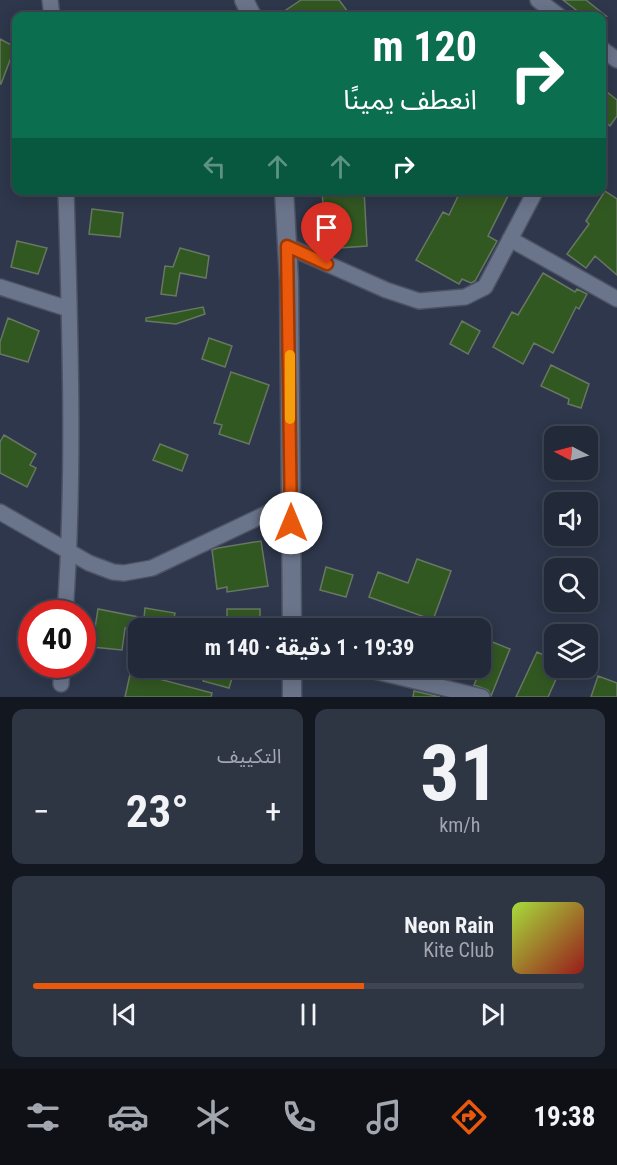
<!DOCTYPE html>
<html lang="ar">
<head>
<meta charset="utf-8">
<style>
	:root { --surface:#222938; --page:#2e3543; --text:#f1f3f6; --muted:#a2a6ae; --line:#3f4553; --accent:#ea580c }
	body { margin:0; font-family:"Roboto Condensed","Noto Sans Arabic",sans-serif; background:var(--page); color:var(--text); direction:rtl; height:100vh; display:flex; flex-direction:column; font-size:22px; white-space:nowrap }
	* { box-sizing:border-box; margin:0 }
	p { font-size:20px; color:var(--muted) }
	.icon { flex:none; width:33px; height:33px; fill:none; stroke:currentColor; stroke-width:2; stroke-linecap:round; stroke-linejoin:round }
	.map { position:relative; height:697px; overflow:hidden; direction:ltr }
	.panel { display:flex; flex-direction:column; gap:12px; padding:12px; background:#13171f; flex:1 }
	.panel>* { flex:none }
	.banner { position:absolute; left:12px; top:12px; width:594px; height:183px; border-radius:12px; box-shadow:0 3px 15px #0003,0 0 0 2px var(--line); direction:rtl; background:#0b6e4f; color:#fff; overflow:hidden }
	.needle { width:39px; rotate:276deg }
	.fabs { position:absolute; left:544px; top:426px; display:grid; gap:12px }
	.fabs a { display:grid; place-items:center; width:54px; height:54px; border-radius:12px; background:var(--surface); box-shadow:0 3px 15px #0003,0 0 0 2px var(--line); font-size:30px }
	.speed { position:absolute; left:18px; top:600px; display:flex; gap:12px; font-size:30px; font-weight:700; text-align:center }
	.speed>* { display:grid; place-content:center; width:78px; height:78px; border-radius:50%; background:var(--surface); box-shadow:0 3px 15px #0003,0 0 0 2px var(--line); line-height:1 }
	.speed .limit { border:9px solid #d22; background:#fff; color:#111 }
	.pin { position:absolute; display:grid; place-items:center; width:51px; height:51px; color:#fff; margin:-62px -26px; border-radius:50% 50% 50% 0; rotate:-45deg; box-shadow:0 0 6px #0007 }
	.pin .icon { rotate:45deg }
	.me { position:absolute; width:66px; margin:-33px; rotate:0deg; stroke-linejoin:round; filter:drop-shadow(0 0 4px #0008) }
	.turn { display:flex; align-items:center; gap:21px; height:126px; padding:0 30px; font-size:27px }
	.turn .icon { width:78px; height:78px; stroke-width:2.5 }
	.turn b { display:block; font-size:42px; line-height:51px }
	.lanes { display:flex; align-items:center; height:57px; padding:0 30px; background:#0003; justify-content:center; gap:30px; direction:ltr }
	.lanes .off { opacity:.35 }
	.big { font-size:45px; font-weight:700; line-height:1.1 }
	.panel .tile { flex:1; display:flex; flex-direction:column; justify-content:center; gap:9px; min-width:0; padding:0 21px; border-radius:12px; background:var(--page) }
	.panel .dial { align-items:center; gap:0 }
	.dial b { font-size:78px; line-height:1 }
	.song { display:flex; align-items:center; gap:18px }
	.cover { width:72px; height:72px; border-radius:9px; background:linear-gradient(135deg,hsl(80 70% 55%),hsl(0 70% 35%)) }
	.played { height:6px; border-radius:3px; background:linear-gradient(90deg,var(--accent) 60%,var(--line) 60%) }
	.keys { display:flex; justify-content:space-around; direction:ltr }
	.heat { display:flex; justify-content:space-between; align-items:center; font-size:33px; direction:ltr }
	.panel .tiles { flex:1; display:grid; gap:12px; grid-template-columns:1fr 1fr }
	.tile:last-child { grid-column:span 2 }
	.trip { position:absolute; left:128px; top:618px; width:363px; height:60px; border-radius:12px; background:var(--surface); box-shadow:0 3px 15px #0003,0 0 0 2px var(--line); font-weight:700; line-height:60px; text-align:center; direction:rtl }
	.tab-bar { display:flex; height:96px; justify-content:space-around; align-items:center; background:#0e1016; color:var(--muted) }
	.tab-bar .icon { width:42px; height:42px }
	.tab-bar .current { color:var(--accent) }
	.tab-bar b { font-size:27px; color:var(--text) }
	.map>svg:first-child { display:block }
	.building { fill:#325822; stroke:#677762; stroke-width:1.5 }
	.lines { fill:none; stroke-linecap:round; stroke-linejoin:round }
	.street-casing { stroke:#4c5364; stroke-width:18 }
	.secondary-casing { stroke:#4c5364; stroke-width:21 }
	.street { stroke:#6a748a; stroke-width:15 }
	.secondary { stroke:#6a748a; stroke-width:18 }
	.route-casing { stroke:#983908; stroke-width:15 }
	.route { stroke:#ea580c; stroke-width:10 }
	.slow { stroke:#f59e0b; stroke-width:10 }
</style>
</head>
<body>
<div class="map">
<svg width="617" height="697" viewBox="0 0 617 697">
	<rect width="100%" height="100%" fill="#2e374b"/>
	<path class="building" d="M301,0h38l12,16h-74z
		M563,0h23l20,16h-22z
		M0,39l15,8 -14,37h-1z
		M607,92l10,8v16l-7,10 -8,-7v-20z
		M322,190h42l3,56 -41,3z
		M461,190h50l-23,46 9,5 -22,40 -4,2 -9,-4 -3,5 -43,-24 27,-48 6,3z
		M605,191l12,8v76l-22,-19 -9,12 -19,-14 22,-30 -3,-3z
		M92,209l31,4 -3,24 -31,-3z
		M17,241l30,7 -9,26 -27,-7z
		M180,248l29,8 -3,22 -26,-5 -4,23 -15,-2 4,-28 8,1z
		M543,273l32,19 2,-3 10,5 -8,15 -3,-2 -23,46 -19,-10 -11,21 -30,-17 19,-35 6,3z
		M203,307l2,7 -29,10 -30,-3v-3z
		M8,318l31,13 -11,31 -28,-8v-12z
		M462,321l18,10 -12,23 -18,-10z
		M209,338l23,8 -7,21 -23,-8z
		M551,365l38,19 -8,24 -13,-4 1,-5 -28,-13z
		M231,372l38,13 -20,59 -30,-10 3,-9 -8,-2z
		M4,435l32,19 -6,11 6,3 -9,19 -27,-14v-31z
		M160,444l28,11 -6,16 -29,-11z
		M261,541l7,45 -41,6v-5l-10,2 -5,-39 6,-2z
		M417,559l34,12 -18,49 -64,-23 9,-25 30,11z
		M326,567l27,8 -7,22 -26,-7z
		M145,608l30,5 -3,15h-47l-3,22 -30,-3 6,-38 46,9z
		M227,609h33v19h-33z
		M485,639l25,10 -19,47 -3,-6 -14,-5 6,-14v-29l4,1z
		M537,652l18,8v8h6l-13,29h-32z
		M206,668h29l-6,20 -26,-7z
		M419,668h32l-3,11 -30,-7z
		M131,670l29,5 -1,4 53,14 -1,4h-86z
		M598,676l19,7v14h-26z
		M414,691l26,6h-27z"/>
	<g class="lines">
		<defs>
			<path id="street" d="M50,0l2,16
				M538,0l21,16
				M602,49l15,11
				M510,239l107,60
				M287,246l99,44 33,11 46,-4 20,-10 51,-97
				M0,287l69,22
				M0,512l89,51 24,9 11,1 28,-5 139,-66
				M65,614c10,-141 5,-283 1,-424
				M362,668l120,29
				M61,684l1,-20"/>
			<path id="secondary" d="M244,0l8,16
				M284,190l5,91 3,347
				M292,668v29"/>
		</defs>
		<use href="#street" class="street-casing"/>
		<use href="#secondary" class="secondary-casing"/>
		<use href="#street" class="street"/>
		<use href="#secondary" class="secondary"/>
	</g>
	<g class="lines">
		<defs>
			<path id="route" d="M291,523l-4,-277 40,18"/>
		</defs>
		<use href="#route" class="route-casing"/>
		<use href="#route" class="route"/>
		<path class="slow" d="M290,355v64"/>
	</g>
</svg>
<div class="fabs">
<a><svg class="needle" viewBox="-14 -14 28 28"><path d="M0-13l5 13h-10z" fill="#e53935"/><path d="M0 13l5-13h-10z" fill="#a2a6ae"/></svg></a>
<a><svg class="icon" aria-label="sound" viewBox="0 0 24 24"><path d="M4 9h4l5-4v14l-5-4H4zM17 9q2 3 0 6"/></svg></a>
<a><svg class="icon" aria-label="search" viewBox="0 0 24 24"><circle cx="10" cy="10" r="6"/><path d="M15 15l6 6"/></svg></a>
<a><svg class="icon" aria-label="layers" viewBox="0 0 24 24"><path d="M12 4l9 5-9 5-9-5zM3 14l9 5 9-5"/></svg></a>
</div>
<div class="speed"><div class="limit">40</div></div>
<div class="pin" style="left:327px;top:264px;background:#d93025"><svg class="icon" aria-label="arrive" viewBox="0 0 24 24"><path d="M6 21V4h12l-3 4 3 4H6"/></svg></div>
<svg class="me" style="left:291px;top:523px" viewBox="-20 -20 40 40"><circle r="19" fill="#fff"/><path d="M0-13L10 11 0 6-10 11z" fill="#ea580c"/></svg>
<div class="trip">19:39 · 1 دقيقة · 140 m</div>
<div class="banner">
<div class="turn"><svg class="icon" aria-label="right" viewBox="0 0 24 24"><path d="M7 20v-9h11M14 6l5 5-5 5"/></svg><div><b>120 m</b>انعطف يمينًا</div></div>
<div class="lanes"><svg class="icon off" aria-label="left" viewBox="0 0 24 24"><path d="M17 20v-9H6M10 6l-5 5 5 5"/></svg><svg class="icon off" aria-label="ahead" viewBox="0 0 24 24"><path d="M12 20V5M6 11l6-6 6 6"/></svg><svg class="icon off" aria-label="ahead" viewBox="0 0 24 24"><path d="M12 20V5M6 11l6-6 6 6"/></svg><svg class="icon" aria-label="right" viewBox="0 0 24 24"><path d="M7 20v-9h11M14 6l5 5-5 5"/></svg></div>
</div>
</div>
<section class="panel">
<div class="tiles">
<div class="tile dial"><b>31</b><p>km/h</p></div>
<div class="tile"><p>التكييف</p>
<div class="heat"><a>−</a><b class="big">23°</b><a>+</a></div>
</div>
<div class="tile">
<div class="song"><i class="cover"></i><div><b>Neon Rain</b><p>Kite Club</p></div></div>
<div class="played"></div>
<div class="keys"><svg class="icon" aria-label="previous" viewBox="0 0 24 24"><path d="M18 5L8 12l10 7zM5 5v14"/></svg><svg class="icon" aria-label="pause" viewBox="0 0 24 24"><path d="M8 5v14M16 5v14"/></svg><svg class="icon" aria-label="next" viewBox="0 0 24 24"><path d="M6 5l10 7-10 7zM19 5v14"/></svg></div>
</div>
</div>
</section>
<nav class="tab-bar">
<b>19:38</b>
<svg class="icon current" aria-label="directions" viewBox="0 0 24 24"><path d="M12 3l9 9-9 9-9-9zM9 14v-3h6M13 9l2 2-2 2"/></svg>
<svg class="icon" aria-label="music" viewBox="0 0 24 24"><path d="M9 18V5l10-2v13"/><circle cx="6" cy="18" r="3"/><circle cx="16" cy="16" r="3"/></svg>
<svg class="icon" aria-label="phone" viewBox="0 0 24 24"><path d="M5 4h4l2 5-3 2q2 4 5 5l2-3 5 2v4C11 20 4 13 5 4z"/></svg>
<svg class="icon" aria-label="climate" viewBox="0 0 24 24"><path d="M12 3v18M4 7l16 10M4 17L20 7"/></svg>
<svg class="icon" aria-label="car" viewBox="0 0 24 24"><path d="M5 17H2v-5l4-1 3-4h7l3 4 3 1v5h-3M9 17h6M6 11h13"/><circle cx="7" cy="17" r="2"/><circle cx="17" cy="17" r="2"/></svg>
<svg class="icon" aria-label="filters" viewBox="0 0 24 24"><path d="M4 7h16M4 17h16"/><circle cx="9" cy="7" r="2"/><circle cx="15" cy="17" r="2"/></svg>
</nav>
</body>
</html>
